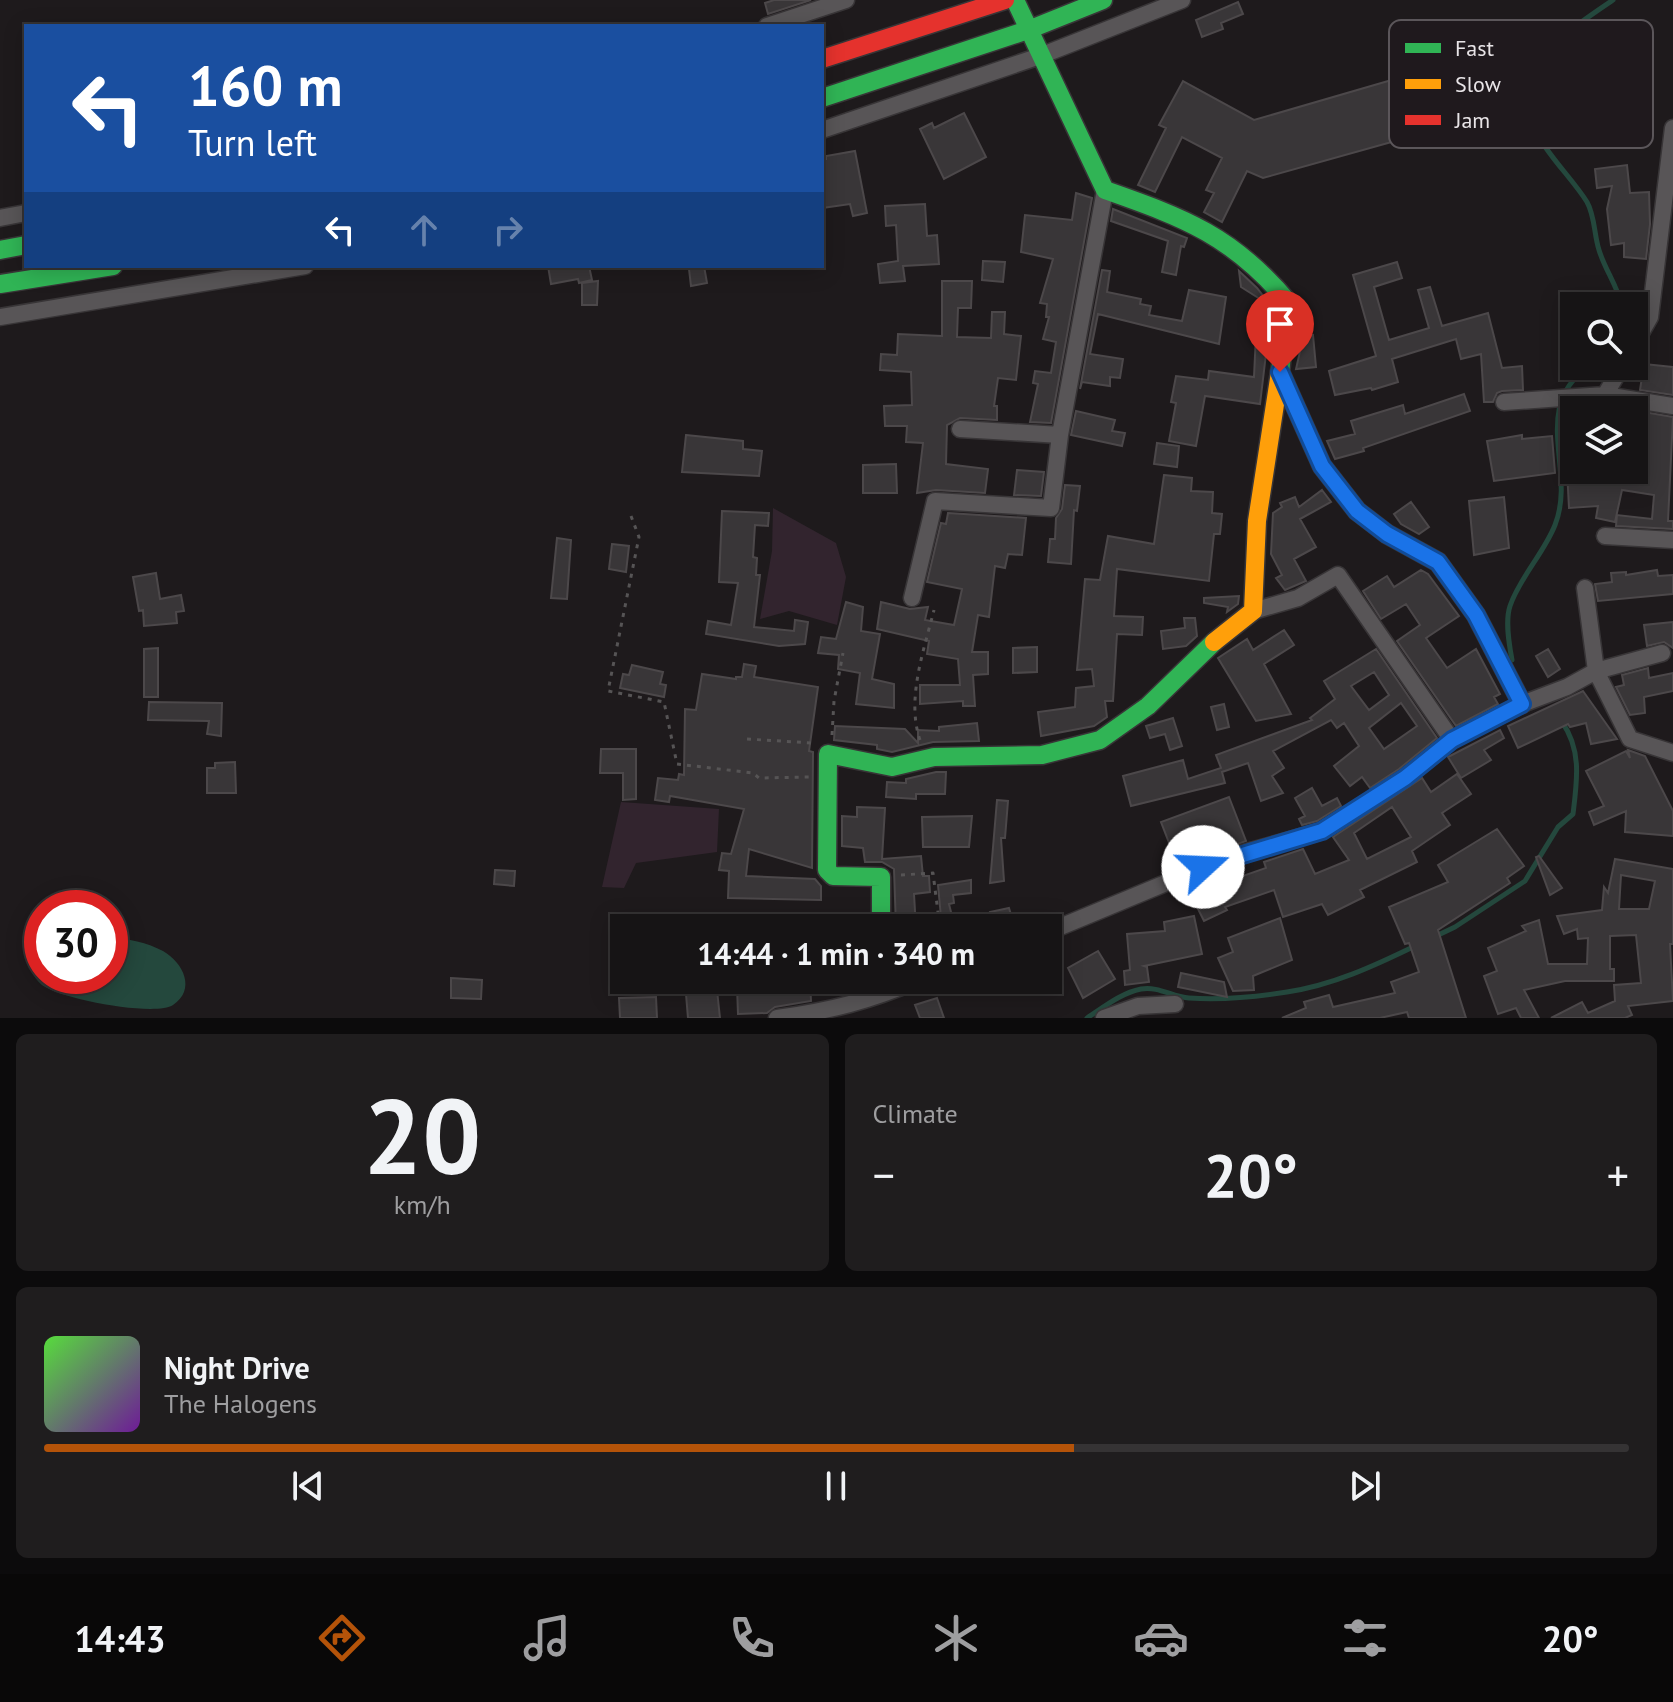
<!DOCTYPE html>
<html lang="en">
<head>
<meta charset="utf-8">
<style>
	:root { --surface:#161415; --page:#1f1d1e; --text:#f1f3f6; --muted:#9e9ea0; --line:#353334; --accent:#b45309 }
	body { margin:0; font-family:"PT Sans",sans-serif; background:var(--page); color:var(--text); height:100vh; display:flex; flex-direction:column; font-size:30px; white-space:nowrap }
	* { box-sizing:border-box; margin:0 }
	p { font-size:26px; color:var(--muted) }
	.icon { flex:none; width:44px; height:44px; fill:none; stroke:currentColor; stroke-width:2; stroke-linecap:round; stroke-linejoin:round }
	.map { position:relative; height:1018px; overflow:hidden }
	.sheet { display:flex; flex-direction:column; gap:16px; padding:16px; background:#0c0b0c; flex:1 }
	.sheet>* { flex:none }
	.top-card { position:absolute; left:24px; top:24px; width:800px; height:244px; border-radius:0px; box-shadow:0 4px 20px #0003,0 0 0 2px var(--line); background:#1a4fa0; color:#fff; overflow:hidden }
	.controls { position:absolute; left:1560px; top:292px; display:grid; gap:16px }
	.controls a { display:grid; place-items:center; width:88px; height:88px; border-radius:0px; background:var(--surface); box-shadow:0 4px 20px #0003,0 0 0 2px var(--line); font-size:40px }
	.speed { position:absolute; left:24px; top:890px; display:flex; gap:16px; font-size:40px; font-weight:700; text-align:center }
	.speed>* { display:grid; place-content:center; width:104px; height:104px; border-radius:50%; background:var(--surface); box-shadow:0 4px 20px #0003,0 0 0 2px var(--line); line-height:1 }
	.speed .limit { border:12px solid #d22; background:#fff; color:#111 }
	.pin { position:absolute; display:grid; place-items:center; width:68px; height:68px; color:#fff; margin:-82px -34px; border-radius:50% 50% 50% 0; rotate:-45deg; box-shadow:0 0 8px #0007 }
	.pin .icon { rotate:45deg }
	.me { position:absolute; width:88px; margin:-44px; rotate:70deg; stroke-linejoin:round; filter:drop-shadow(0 0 6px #0008) }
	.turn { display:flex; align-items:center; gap:28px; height:168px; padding:0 32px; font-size:36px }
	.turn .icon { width:104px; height:104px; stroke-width:2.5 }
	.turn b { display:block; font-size:56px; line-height:68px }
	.lanes { display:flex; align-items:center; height:76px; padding:0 32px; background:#0003; justify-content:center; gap:40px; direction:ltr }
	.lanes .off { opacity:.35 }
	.big { font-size:60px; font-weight:600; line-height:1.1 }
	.sheet .widget { flex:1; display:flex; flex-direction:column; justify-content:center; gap:12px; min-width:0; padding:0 28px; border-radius:12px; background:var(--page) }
	.sheet .dial { align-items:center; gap:0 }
	.dial b { font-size:104px; line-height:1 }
	.song { display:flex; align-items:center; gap:24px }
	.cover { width:96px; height:96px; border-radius:12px; background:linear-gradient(135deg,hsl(110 70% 55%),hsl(280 70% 35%)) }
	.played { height:8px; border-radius:4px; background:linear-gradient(90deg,var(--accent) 65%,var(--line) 65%) }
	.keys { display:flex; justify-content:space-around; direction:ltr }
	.heat { display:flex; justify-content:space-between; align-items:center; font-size:44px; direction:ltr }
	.sheet .tiles { flex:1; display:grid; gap:16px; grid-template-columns:1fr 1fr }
	.widget:last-child { grid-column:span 2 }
	.trip { position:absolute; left:610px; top:914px; width:452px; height:80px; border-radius:0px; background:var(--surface); box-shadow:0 4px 20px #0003,0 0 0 2px var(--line); font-weight:600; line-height:80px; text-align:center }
	.tab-bar { display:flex; height:128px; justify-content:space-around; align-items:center; background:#090808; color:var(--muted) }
	.tab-bar .icon { width:56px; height:56px }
	.tab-bar .current { color:var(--accent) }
	.tab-bar b { font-size:36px; color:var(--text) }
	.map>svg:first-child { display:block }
	.green { fill:#32242e }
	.water { fill:#24483d }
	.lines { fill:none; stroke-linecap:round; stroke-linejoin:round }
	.stream { stroke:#24483d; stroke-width:5 }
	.building { fill:#393638; stroke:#4c484a; stroke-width:2; fill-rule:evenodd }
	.street-casing { stroke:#383537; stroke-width:19 }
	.fast-casing { stroke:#383537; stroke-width:21 }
	.slow-casing { stroke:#383537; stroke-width:21 }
	.jam-casing { stroke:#383537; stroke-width:21 }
	.path { stroke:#565455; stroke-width:3; stroke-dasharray:4 6; stroke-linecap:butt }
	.street { stroke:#585557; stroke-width:16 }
	.fast { stroke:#30b455; stroke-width:18 }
	.slow { stroke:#ff9f0a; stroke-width:18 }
	.jam { stroke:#e5322d; stroke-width:18 }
	.route-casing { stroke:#114b97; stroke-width:20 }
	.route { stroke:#1a73e8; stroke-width:14 }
	.key { fill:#1f191d; stroke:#5b565a; stroke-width:2 }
	.key-label { font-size:22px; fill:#e8e4e7 }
</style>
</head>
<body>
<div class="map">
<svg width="1673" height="1018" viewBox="0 0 1673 1018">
	<rect width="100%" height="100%" fill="#1e1a1c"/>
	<path class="green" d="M773,508l63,35 10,34 -9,48 -48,-14 -29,8 12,-68z
		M621,802l98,7 -2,43 -81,11 -12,25 -22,-1z"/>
	<path class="water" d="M110,938c17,0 38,5 53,13 21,12 33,39 10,54 -18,12 -113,-6 -131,-20 -10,-8 -13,-20 -17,-32l7,-9 10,-4v36h68z"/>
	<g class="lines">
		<path class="stream" d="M1613,0c-55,37 -116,77 -67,148 13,19 29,35 41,54 8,14 7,33 12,48 6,20 18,35 23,56
			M1512,660c-3,-16 -7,-39 -2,-54 10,-29 34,-53 45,-81 22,-55 -26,-117 34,-159
			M1434,937l21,-10 70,-46 33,-54 15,-13c4,-33 9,-64 -11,-92
			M1087,1018c17,-11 34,-25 54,-29 18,-3 31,8 48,9 31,2 67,-1 98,-6 46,-7 87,-26 128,-46"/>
	</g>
	<path class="building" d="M774,0h37l-43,14 -3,-11z
		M1238,2l5,12 -22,9 2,6 -21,8 -6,-17z
		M1395,79l3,9 38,-9 -1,55 -21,5 -1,-3 -150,42 -16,-7 -25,51 -18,-10 10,-19 -8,-3 16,-32 -40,-21 -27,55 -17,-7 28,-57 -7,-3 24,-44 71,39z
		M964,113l22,44 -42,22 -24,-50 12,-6 2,5z
		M855,151l12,62 -14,3 -3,-12 -28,4v-49h4v-3z
		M1627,165l3,28 19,-1 1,32 -4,35 -22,-2v-14l-13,2 -4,-36 5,-23 -15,2 -2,-19z
		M1076,193l16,5 -41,225 -21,-1 8,-38 -5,-1 2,-12 16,2 5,-31 -13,-3 6,-22h-3l1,-13 -7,-1 13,-44 -32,-7 4,-37 47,5z
		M925,204l2,32 10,-1 2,29 -36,2 2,15 -25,2 -2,-19 20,-3 -2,-36 -10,1 -1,-20z
		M1113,209l74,29 -3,9 -3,-1 -5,29 -14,-3 6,-31 -57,-20z
		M983,261l22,1 -2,20 -21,-2z
		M1397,262l5,16 -28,9 15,53 40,-12 -11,-38 12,-3 12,39 46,-13 14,55 20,-2 1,24 -21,1 -5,2 -4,9h-9l-3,-48 -20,5 -5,-20 -64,20 6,23 -26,8 -1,-2 -36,7 -6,-24 47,-15 -23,-81z
		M548,266h41l3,14 -13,3 -1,-4 -27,5z
		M704,266l3,17 -16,3 -2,-17z
		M1102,270l8,1 -3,21 34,7 -1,5 11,2 -2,9 33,6 7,-31 37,7 -7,47 -121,-30 -8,40 33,5 -3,19 -10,-1v9l-28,-4 -2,7z
		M1239,271l18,17 14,18 -30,-19z
		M598,281l-1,24h-15v-22z
		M942,281h30l-1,27h-13l-1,29 34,1 1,-26h13l-1,22 17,2 -5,44 -18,-2 -4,28h3v14l-37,-2 -13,7 -1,39 42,5 -3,24 -49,-3 -19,3 6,-50 -17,-1 1,-16h-22l-1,-20 28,-1 -1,-33 -31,-2 1,-16 16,1 1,-21 44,2z
		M1271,312l-11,92 -55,-8 -9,50 -27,-5 7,-38 -5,-1 5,-26 32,4 1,-9 45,6 3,-64z
		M1313,335l3,32 -20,2 5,-22 -1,-10z
		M1644,364l29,3v28l-33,-5z
		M1464,394l6,17 -107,37 1,3 -29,8 -8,-18 28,-7 -4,-13 52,-16 2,9z
		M1076,411l39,9 -3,11 13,2 -3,13 -51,-11z
		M1638,411l35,6 -5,104h5v8l-57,-3 1,-11 35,4 2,-24 -32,-5 -7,32 -19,-4 2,-12 -29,2 -2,-38h67v-9l11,2 1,-25 -12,-2v-24z
		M686,435l57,6v8l19,2 -3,25 -77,-4z
		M1522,435v4l30,-3 3,37 -61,8 -7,-40z
		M1157,443l22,3 -2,21 -23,-3z
		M896,464l1,29h-34v-28z
		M1017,470l27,2 -3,24 -27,-1z
		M1164,475l28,3 -1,13 22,1 -1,21 10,1 -2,20h-6l-5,47 -92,-12 -3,47 29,1 -1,18 -25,-1 -4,67h-8l2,16 -13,9 -53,10 -3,-24 37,-5 1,-19 18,-2 -2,-17 -15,1 8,-91 15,1 8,-44 46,8z
		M1065,485l15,1 -3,25 -3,-1 -3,54 -23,-2 2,-23h5l1,-21 6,-9z
		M1322,490l9,12 -31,17 16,28 -22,12 12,22 -21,9 -9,-12 6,-3 -11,-21 2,-41 9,-6 -2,-4 15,-6 4,10z
		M1504,497l5,51 -35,7 -5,-54z
		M1411,502l18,25 -10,7 -18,-10 -7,-10z
		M722,511l47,2 -1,13 -13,-1 -2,32 4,1 -1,17h4l-6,52 40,4 1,-11 13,2 -3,22 -26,2 -73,-12 2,-13 23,4 7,-42 -19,-1z
		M948,513l78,5 -4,37 -14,-1 -3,14 -10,-2 -6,51 -11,-2 -6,37h16v22l-15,1 2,31h-12v-5l-43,3v-19h40l-2,-26 -31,-5 2,-13 -52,-12 4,-27 29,7 18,-2 -3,13 29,5 8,-36 -35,-7 14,-59 5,1z
		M557,538l14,2 -4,59 -16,-1z
		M612,544l17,2 -3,26 -17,-3z
		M1421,570l7,4 31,42 -33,22 21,30 29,-19 24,45 -6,3 4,7 -42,22 -59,-85 23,-16 -14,-21 -25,15 -18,-28 24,-15 7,11z
		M1657,570l1,6 15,-1v19l-75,7 -3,-17 17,-2 -1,-9 15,-1v3z
		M156,573l4,26 21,-4 3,16 -8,1 1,11 -33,3 -1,-16 -4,1 -6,-34z
		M1239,596l-1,8 -11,8 1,-5 -24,-4v-5z
		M846,602l17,5 -2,24 19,3 -8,45 22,5v24l-38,-4 4,-31 -22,-4 1,-14 -21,-2 3,-16 15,2z
		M1184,618h11l2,18 -11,10 -23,3 -2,-18 24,-3z
		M1673,622v26l-9,-6 -17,4 -3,-21z
		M1284,630l10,15 -30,19 27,50 -35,7 -38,-63 29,-19 6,11z
		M1037,647v25l-24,1v-25z
		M158,648v49h-14v-48z
		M1376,649l61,89 -38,31 -29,19 -8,-11 -12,9 -16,-20 25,-20 -15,-23 -7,5 -6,-8 -58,31 11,17 -12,8 11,17 -22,8 -13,-38 -26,9 3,11 -94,23 -8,-30 60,-16 5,19 33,-11 -5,-13 96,-35 -2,-2 25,-19 -11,-18zM1374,672l15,23 -20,15 -18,-24zM1401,703l16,23 -33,23 -15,-21z
		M1548,649l12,20 -12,8 -12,-21z
		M744,664l12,2 -2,11 64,10 -9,64 4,1 -1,116 -63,-19 -3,27 69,3 6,7v14l-93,-2 1,-27 -10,-1 3,-17 9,1 13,-45 -74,-13 -1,6 -14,-2 3,-22 20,2 1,-6 5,1 1,-66 11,1 6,-36 34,5v-2h6z
		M632,665l31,7 -3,12 6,1 -2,12 -44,-9 3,-14 6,1z
		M1648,668l1,10 24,-5v18l-29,6 1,16 -15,2 -14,-28 8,-2 -2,-10z
		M1583,691l34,48 -26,5 -5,-21 -16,4 -2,-3 -50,24 -10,-22z
		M149,702l73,1 -1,33 -14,-2 2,-13 -61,-1z
		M1224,704l5,23 -12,3 -6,-23z
		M1173,718l9,28 -12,4 -5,-16 -15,4 -4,-12z
		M977,723l2,18 -46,1 -41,10 -15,-3v-4l-43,-5 1,-14 70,3 13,14v-13l21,1v-4z
		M1500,730l4,8 -20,12 7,10 -30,18 -13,-21z
		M601,749h35v50l-13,1v-27h-23z
		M1628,750l17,6 28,55v25l-48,-4 1,-21 -32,14 -5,-13 15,-6 -18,-35 40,-20 4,7z
		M235,762l1,31h-29v-25h8v-5z
		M936,772h10l-1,22h-29v5l-30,-2 1,-15 19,1v-4z
		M1457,774l14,20 -29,19 8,12 -38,26 5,11 -57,28 4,7 -36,18 -6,-11 -39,13 -9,-27 -49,17 2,3 -23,11 -11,-22 27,-15 46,-16 -2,-6 39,-13 12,25 34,-14 -16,-23 89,-59 9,14zM1392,807l19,30 -44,22 -13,-26z
		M1312,788l10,18 15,-8 4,8 -24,15 -15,4 -3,-6 6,-3 -10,-18z
		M1229,797l17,44 -68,25 -17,-44z
		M997,800l11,1 -3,37h-4l3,43 -14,2z
		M857,807l28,1 -3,51 39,-3 2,20h6l1,16 -16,2 2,34h-20l-2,-59 -12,-7h-17l-2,-14 -21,-2v-30l15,1z
		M972,816l-3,31h-46l-1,-30z
		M1497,829l27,37 -17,12 3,5 -72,47 28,88h-57l-2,-6 -27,6h-98l24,-10 -2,-6 25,-7 4,12 62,-14 -4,-11 28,-10 -10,-29 -4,1 -16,-37 59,-25 -10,-17z
		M1539,856l23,32 -12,7 -14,-38z
		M1615,859l58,10v75h-3l3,57 -45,5 4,9 -7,3h-74l31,-16 6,11 27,-12 -1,-16 27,-2 -5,-48 -26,1v33h4v12h-49l-41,9 15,28h-18l-5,-10 -18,6 -14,-38 13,-5 -9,-23 38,-17 -4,-5 17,-6 9,44h39l1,-26 -10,1 -1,-10 -13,5 -7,-18 45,-6 2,-23 4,6zM1621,875l34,6 -6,28h-30z
		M495,870l20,1 -1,15 -20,-2z
		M971,880v13l-18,2 1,8 -5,1 6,24h-13l-4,-43z
		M1009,908l6,20h-22l-3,-16z
		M1194,916l8,38 -58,12 3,1 2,15 -24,3 -1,-14 6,-1 -3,-36 38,-3 -1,-9z
		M1280,918l12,42 -39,16 1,14 -21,1 -15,-33 15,-6 -5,-14z
		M1098,951l17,28 -32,19 -15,-30z
		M1181,973l43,9 3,15 -49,-10z
		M451,978l31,2 -1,19 -30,-1z
		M772,980h38l1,21 -36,6 -8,6 -29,1 -1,-27 36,-2z
		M717,990l3,28h-32l-2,-24z
		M656,997l1,21h-37l-1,-20z
		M937,998l7,20h-24l-5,-13z"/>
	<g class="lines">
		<defs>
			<path id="street" d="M767,26l79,-26
				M822,130l218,-74 142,-56
				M0,218l26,-5
				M0,317l305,-51
				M1634,345l16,-28 23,-189
				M1605,395l17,-29
				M1504,402l101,-7 68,11
				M960,429l100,6
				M1605,536l68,4
				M1585,588l11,83 34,68 43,14
				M912,598l23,-97 116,7 9,-73 45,-245
				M1253,611l45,-13 40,-23 114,165
				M1048,932l178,-74 96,-27 83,-53 47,-38 70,-36 45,-17 29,-16 66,-18
				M777,1018c52,-7 93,-17 141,-38
				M1104,1018l34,-12 37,-2"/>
			<path id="fast" d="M1015,0l90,190c80,28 128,46 184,113l-9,69 42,94 35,45 30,23 51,28 38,53 46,89
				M822,98l206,-68 75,-30
				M0,250l26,-5
				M0,284l113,-18
				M881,928v-51l-48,-1 -6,-6 1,-116 64,13 42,-10 108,-2 58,-15 48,-34 66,-64"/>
			<path id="slow" d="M1214,642l39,-31 4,-90 23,-149"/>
			<path id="jam" d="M822,59l183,-59"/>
		</defs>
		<use href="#street" class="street-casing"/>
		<use href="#fast" class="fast-casing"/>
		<use href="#slow" class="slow-casing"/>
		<use href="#jam" class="jam-casing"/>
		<path class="path" d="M631,516l8,21 -31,154 56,11 13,62 76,9 6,5 52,-1
			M832,735l2,-34 9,-48
			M747,739l64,4
			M920,740c-14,-41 4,-90 14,-130
			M901,875l32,-2 7,55"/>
		<use href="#street" class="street"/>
		<use href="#fast" class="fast"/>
		<use href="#slow" class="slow"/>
		<use href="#jam" class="jam"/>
	</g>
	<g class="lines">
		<defs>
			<path id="route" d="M1203,867l119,-36 83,-53 47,-38 70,-36 -46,-89 -38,-53 -51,-28 -30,-23 -35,-45 -42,-94"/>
		</defs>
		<use href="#route" class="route-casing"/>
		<use href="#route" class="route"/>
	</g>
	<rect x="1389" y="20" width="264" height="128" rx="12" class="key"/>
	<rect x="1405" y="43" width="36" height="10" fill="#30b455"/>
	<rect x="1405" y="79" width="36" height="10" fill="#ff9f0a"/>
	<rect x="1405" y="115" width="36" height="10" fill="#e5322d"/>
	<g class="key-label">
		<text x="1455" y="56">Fast</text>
		<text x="1455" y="92">Slow</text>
		<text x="1455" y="128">Jam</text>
	</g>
</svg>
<div class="controls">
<a><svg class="icon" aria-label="search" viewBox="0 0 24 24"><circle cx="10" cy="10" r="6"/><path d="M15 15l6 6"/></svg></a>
<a><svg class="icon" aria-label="layers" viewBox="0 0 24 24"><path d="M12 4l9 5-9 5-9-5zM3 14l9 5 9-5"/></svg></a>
</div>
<div class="speed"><div class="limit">30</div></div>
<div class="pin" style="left:1280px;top:372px;background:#d93025"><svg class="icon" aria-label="arrive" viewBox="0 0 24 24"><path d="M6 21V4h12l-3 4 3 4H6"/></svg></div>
<svg class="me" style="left:1203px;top:867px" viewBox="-20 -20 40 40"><circle r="19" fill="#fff"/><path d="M0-13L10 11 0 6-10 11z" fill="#1a73e8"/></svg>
<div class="trip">14:44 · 1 min · 340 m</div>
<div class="top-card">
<div class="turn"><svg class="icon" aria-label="left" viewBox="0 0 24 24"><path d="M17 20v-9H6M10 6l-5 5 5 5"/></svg><div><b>160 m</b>Turn left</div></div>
<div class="lanes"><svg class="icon" aria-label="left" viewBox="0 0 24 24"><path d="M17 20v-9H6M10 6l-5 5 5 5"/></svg><svg class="icon off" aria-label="ahead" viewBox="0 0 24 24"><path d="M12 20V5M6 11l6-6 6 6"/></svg><svg class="icon off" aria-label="right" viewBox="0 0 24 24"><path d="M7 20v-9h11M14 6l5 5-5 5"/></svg></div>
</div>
</div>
<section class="sheet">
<div class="tiles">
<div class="widget dial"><b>20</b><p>km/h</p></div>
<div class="widget"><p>Climate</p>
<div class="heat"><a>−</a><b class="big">20°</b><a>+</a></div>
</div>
<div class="widget">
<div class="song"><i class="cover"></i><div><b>Night Drive</b><p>The Halogens</p></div></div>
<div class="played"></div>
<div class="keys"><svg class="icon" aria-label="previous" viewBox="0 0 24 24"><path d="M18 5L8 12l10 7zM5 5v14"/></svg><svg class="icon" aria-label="pause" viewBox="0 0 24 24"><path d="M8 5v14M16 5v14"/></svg><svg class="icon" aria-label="next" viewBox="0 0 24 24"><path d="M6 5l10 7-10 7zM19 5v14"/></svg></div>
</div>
</div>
</section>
<nav class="tab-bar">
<b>14:43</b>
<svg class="icon current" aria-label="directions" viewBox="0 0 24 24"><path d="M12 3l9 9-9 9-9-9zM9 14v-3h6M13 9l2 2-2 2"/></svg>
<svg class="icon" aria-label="music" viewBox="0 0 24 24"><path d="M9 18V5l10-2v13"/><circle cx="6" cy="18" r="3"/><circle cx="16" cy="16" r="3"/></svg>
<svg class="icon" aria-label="phone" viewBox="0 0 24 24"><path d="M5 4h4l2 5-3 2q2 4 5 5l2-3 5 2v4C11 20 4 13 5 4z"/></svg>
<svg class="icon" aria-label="climate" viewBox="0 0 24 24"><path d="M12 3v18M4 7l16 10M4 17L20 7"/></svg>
<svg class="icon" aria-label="car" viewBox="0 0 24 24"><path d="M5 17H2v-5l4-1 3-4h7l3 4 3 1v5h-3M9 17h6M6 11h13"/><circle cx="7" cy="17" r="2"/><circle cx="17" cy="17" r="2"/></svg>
<svg class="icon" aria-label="filters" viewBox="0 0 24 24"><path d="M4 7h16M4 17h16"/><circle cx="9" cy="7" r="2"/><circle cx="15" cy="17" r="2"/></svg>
<b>20°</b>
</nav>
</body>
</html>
